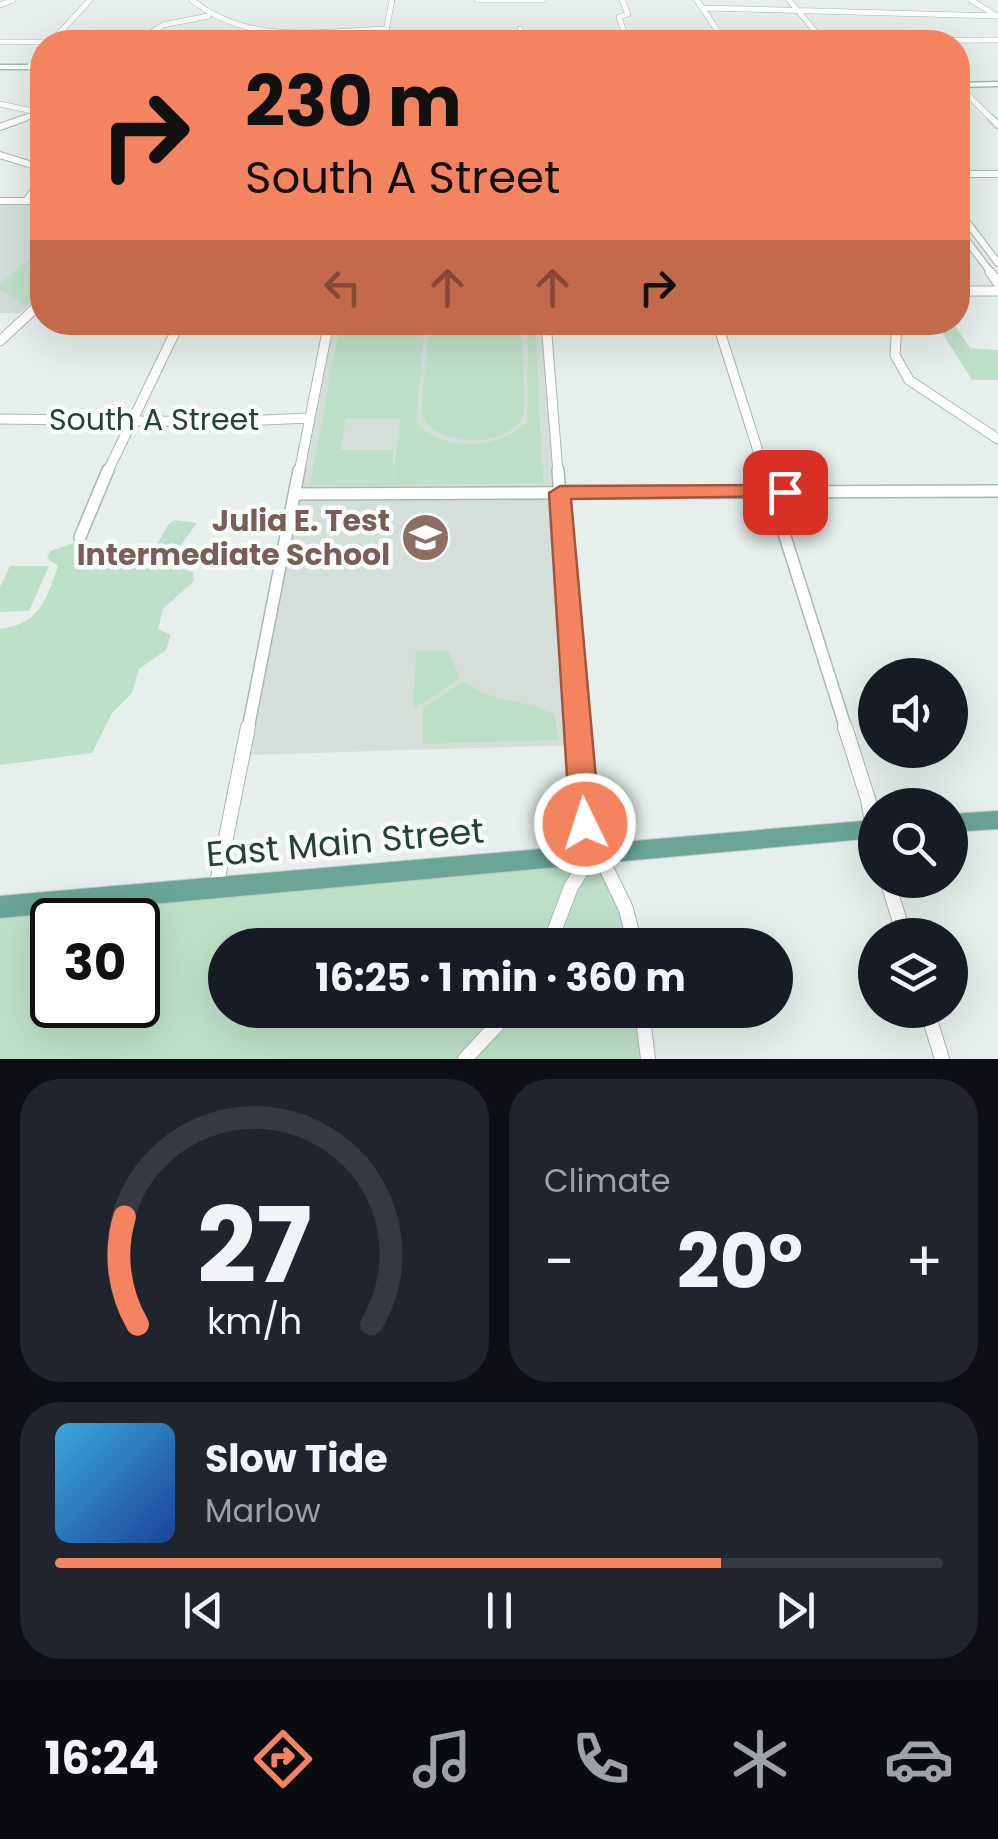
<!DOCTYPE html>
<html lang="en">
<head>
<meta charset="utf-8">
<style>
	:root { --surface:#171b24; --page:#20242c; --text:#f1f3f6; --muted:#9ea1a6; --line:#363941; --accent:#f4845f }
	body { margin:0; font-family:Poppins,sans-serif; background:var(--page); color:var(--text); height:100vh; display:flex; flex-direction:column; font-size:38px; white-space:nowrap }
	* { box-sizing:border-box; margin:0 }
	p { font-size:32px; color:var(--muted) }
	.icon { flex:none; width:55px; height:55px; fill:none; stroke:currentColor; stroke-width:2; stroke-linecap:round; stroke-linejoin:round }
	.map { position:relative; height:1059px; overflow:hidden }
	.details { display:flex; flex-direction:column; gap:20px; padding:20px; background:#0d0f14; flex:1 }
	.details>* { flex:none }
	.guide { position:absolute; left:30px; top:30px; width:940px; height:305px; border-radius:40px; box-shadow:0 10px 40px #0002; background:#f4845f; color:#111; overflow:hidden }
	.fabs { position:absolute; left:858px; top:658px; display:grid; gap:20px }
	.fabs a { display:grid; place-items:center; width:110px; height:110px; border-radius:50%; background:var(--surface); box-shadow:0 10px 40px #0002; font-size:50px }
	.speed { position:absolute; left:30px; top:898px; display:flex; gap:20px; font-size:50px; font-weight:700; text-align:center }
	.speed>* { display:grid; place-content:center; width:130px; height:130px; border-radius:50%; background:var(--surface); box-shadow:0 10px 40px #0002; line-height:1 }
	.speed .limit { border:5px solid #111; border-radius:15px; background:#fff; color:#111 }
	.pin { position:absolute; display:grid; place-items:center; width:85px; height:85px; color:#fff; margin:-42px; border-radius:20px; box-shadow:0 5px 15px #0006 }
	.me { position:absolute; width:110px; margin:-55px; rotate:356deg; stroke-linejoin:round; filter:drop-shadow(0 0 8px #0008) }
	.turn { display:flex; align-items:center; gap:35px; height:210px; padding:0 50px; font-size:45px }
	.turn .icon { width:130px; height:130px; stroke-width:2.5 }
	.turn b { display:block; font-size:70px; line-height:85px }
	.lanes { display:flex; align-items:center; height:95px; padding:0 50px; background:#0003; justify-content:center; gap:50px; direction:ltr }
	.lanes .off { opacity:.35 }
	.big { font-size:75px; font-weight:700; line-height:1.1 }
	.details .card { flex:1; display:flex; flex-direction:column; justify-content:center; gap:15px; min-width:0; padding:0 35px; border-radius:40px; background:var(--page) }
	.details .dial { align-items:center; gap:0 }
	.dial svg { height:260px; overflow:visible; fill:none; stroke:var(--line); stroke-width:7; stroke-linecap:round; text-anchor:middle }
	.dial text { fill:var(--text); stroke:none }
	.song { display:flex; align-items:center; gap:30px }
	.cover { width:120px; height:120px; border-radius:15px; background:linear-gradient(135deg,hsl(200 70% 55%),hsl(220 70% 35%)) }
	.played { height:10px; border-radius:5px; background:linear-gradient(90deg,var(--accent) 75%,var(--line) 75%) }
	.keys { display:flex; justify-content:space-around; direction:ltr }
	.heat { display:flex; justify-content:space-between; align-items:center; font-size:55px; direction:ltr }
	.details .tiles { flex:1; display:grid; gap:20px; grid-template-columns:1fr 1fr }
	.card:last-child { grid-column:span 2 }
	.trip { position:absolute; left:208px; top:928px; width:585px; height:100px; border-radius:50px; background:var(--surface); box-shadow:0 10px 40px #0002; font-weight:700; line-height:100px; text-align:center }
	.dock { display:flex; height:160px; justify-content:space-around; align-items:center; background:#090b0e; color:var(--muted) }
	.dock .icon { width:70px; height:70px }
	.dock .current { color:var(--accent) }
	.dock b { font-size:45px; color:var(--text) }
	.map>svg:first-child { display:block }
	.built { fill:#d4dfda }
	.green { fill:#bfe0c8; fill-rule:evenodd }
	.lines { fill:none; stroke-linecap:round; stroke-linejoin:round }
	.street-far4-casing { stroke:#a8b8b2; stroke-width:6 }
	.street-far3-casing { stroke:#a8b8b2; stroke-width:8 }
	.street-far2-casing { stroke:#a8b8b2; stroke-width:11 }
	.street-far1-casing { stroke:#a8b8b2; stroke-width:14 }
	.street-casing { stroke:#a8b8b2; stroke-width:16 }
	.secondary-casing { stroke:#a4bbb3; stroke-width:3 }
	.primary-casing { stroke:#c2cac8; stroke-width:2 }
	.street-far4 { stroke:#fff; stroke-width:5 }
	.street-far3 { stroke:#fff; stroke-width:6 }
	.street-far2 { stroke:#fff; stroke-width:9 }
	.street-far1 { stroke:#fff; stroke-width:11 }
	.street { stroke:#fff; stroke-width:14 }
	.secondary { fill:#fff; fill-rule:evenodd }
	.primary { fill:#6aa596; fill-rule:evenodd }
	.route { fill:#f4845f; stroke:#9f563e; stroke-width:2.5 }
	.labels { text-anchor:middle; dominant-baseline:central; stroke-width:9; stroke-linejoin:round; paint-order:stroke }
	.street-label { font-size:30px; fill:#24423a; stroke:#f7fbf9 }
	.education-label { font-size:30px; font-weight:bold; fill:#785e54; stroke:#f7fbf9; text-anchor:end }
	.near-street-label { font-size:35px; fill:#24423a; stroke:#f7fbf9 }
</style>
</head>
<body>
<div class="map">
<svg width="998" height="1059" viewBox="0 0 998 1059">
	<rect width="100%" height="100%" fill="#e6efeb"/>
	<path class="built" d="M0,201h42v94l-22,18h-20z
		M329,323h217l33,422 -337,10z"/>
	<path class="green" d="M42,249v43l-16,14 -26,-17v-6z
		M516,322c8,14 6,30 7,46 0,15 6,40 -3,53 -19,29 -90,25 -99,-9l8,-87z
		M340,323h85l-9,99c26,32 83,26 111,1l1,-88 -5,-12h12l8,160 -233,3zM346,419h54l-7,62v-31h-53z
		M936,323h17l17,25 28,2v30h-26z
		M175,520l22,3 -22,30 -2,13 20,6 1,9 -31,28 -5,20 13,6 -5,15 -27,19 -7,24 -20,20 -20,40 -92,12v-136c39,-5 46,-28 58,-63l-11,-8 3,-7 27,-9c22,4 55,25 78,4 9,-9 8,-20 20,-26z
		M10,566h39l-20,45 -29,1v-25z
		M448,650l12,28 -47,32 3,-59z
		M463,681c27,23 63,17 92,34l3,25 -135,4v-36z
		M594,852l41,93h-410v65h417l6,49h-648v-152zM52,920h86v85h-86z"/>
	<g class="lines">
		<defs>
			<path id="street-far4" d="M192,0c58,46 126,31 195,29
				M477,0h66
				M622,0l6,14 -9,3 8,25
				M697,0l28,42
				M789,0l35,42
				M971,0l24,15
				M0,5l13,-5
				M705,8l293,8
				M520,29l2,13
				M823,41l175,-1
				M0,42h52
				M51,42l39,-42
				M152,42l-3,-8 14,-9 45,-9
				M384,42l8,-42
				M29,67l13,-15
				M958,85l35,35
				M0,104l42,9
				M18,120l24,-8"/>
			<path id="street-far3" d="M991,118l7,7
				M0,127l25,-9
				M0,155l42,13
				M958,174h40
				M0,201h42
				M26,201l16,-22
				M958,210l40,53
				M958,229l34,45"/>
			<path id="street-far2" d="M990,272l8,11
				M958,291h40
				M546,322l12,151
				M717,322l48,151
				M897,322l-2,33 14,25 89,59
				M0,341l42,-39
				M0,419l225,3 83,-4
				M107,473l73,-151
				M299,473l30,-151"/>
			<path id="street-far1" d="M558,470l20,259
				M764,470l82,259
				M296,494l702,-3
				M80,537l28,-67
				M248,729l51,-259"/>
			<path id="street" d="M577,727l8,97 41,85 9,36
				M845,727l23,72 7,40
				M887,880l17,55
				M216,888l32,-161
				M549,945l22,-58 19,-30
				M642,1010l6,49
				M927,1010l15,49
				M465,1059l46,-49"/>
			<path id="secondary" d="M0,65h42v4h-42z
				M998,82v4l-40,1v-4z"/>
			<path id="primary" d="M998,811v18l-48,3v-18z
				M875,820v18l-875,80v-22z"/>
		</defs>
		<use href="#street-far4" class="street-far4-casing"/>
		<use href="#street-far3" class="street-far3-casing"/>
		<use href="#street-far2" class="street-far2-casing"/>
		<use href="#street-far1" class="street-far1-casing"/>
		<use href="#street" class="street-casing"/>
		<use href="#secondary" class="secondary-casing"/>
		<use href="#primary" class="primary-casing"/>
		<use href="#street-far4" class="street-far4"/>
		<use href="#street-far3" class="street-far3"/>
		<use href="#street-far2" class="street-far2"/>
		<use href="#street-far1" class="street-far1"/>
		<use href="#street" class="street"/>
		<use href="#secondary" class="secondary"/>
		<use href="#primary" class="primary"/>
	</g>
	<path class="route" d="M785,485l11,7 -3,4 -222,3 29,325 -5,9 -10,3 -11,-3 -4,-9 -21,-331 11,-7z"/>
	<defs>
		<symbol id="school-disc" viewBox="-11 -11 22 22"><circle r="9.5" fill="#8d6e63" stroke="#f7fbf9"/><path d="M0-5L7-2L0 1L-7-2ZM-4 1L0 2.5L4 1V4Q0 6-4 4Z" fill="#fff"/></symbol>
	</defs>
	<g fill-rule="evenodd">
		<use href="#school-disc" x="398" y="510" width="55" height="55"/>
	</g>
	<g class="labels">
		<g class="street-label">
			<text x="154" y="419">South A Street</text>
		</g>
		<g class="education-label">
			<text x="390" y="520">Julia E. Test<tspan x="390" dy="34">Intermediate School</tspan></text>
		</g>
		<g class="near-street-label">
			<text transform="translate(345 842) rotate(-5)">East Main Street</text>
		</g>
	</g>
</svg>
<div class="fabs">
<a><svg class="icon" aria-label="sound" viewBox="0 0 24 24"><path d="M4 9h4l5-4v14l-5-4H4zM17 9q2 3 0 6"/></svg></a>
<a><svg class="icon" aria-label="search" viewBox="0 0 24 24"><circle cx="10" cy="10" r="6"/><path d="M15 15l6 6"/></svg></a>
<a><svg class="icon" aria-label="layers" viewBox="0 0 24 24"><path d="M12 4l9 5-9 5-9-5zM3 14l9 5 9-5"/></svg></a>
</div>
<div class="speed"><div class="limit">30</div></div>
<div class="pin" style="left:785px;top:492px;background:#d93025"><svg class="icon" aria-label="arrive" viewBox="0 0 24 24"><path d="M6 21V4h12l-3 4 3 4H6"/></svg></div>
<svg class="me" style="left:585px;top:824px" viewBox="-20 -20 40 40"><circle r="17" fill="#f4845f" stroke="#fff" stroke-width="3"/><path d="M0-11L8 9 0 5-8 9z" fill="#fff"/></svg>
<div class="trip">16:25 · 1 min · 360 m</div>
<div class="guide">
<div class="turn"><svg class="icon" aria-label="right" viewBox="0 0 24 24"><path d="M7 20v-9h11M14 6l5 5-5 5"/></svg><div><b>230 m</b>South A Street</div></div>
<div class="lanes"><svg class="icon off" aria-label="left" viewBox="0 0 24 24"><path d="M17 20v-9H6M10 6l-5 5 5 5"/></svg><svg class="icon off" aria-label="ahead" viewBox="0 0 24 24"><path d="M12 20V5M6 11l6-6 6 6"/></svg><svg class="icon off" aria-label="ahead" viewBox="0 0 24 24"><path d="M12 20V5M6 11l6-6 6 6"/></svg><svg class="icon" aria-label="right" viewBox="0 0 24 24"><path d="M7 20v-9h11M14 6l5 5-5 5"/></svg></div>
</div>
</div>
<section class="details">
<div class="tiles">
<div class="card dial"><svg viewBox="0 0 100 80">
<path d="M14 69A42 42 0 1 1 86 69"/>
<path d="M14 69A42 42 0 0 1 10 36" stroke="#f4845f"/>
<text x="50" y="56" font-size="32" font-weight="700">27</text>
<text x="50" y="72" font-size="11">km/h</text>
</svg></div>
<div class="card"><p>Climate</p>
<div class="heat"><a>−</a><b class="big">20°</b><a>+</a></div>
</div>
<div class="card">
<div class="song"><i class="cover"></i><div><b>Slow Tide</b><p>Marlow</p></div></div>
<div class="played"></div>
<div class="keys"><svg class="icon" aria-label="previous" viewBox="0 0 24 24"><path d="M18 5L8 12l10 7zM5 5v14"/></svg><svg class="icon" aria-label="pause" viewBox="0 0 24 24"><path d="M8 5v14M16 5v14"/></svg><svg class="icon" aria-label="next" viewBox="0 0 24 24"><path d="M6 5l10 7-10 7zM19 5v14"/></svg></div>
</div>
</div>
</section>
<nav class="dock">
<b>16:24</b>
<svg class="icon current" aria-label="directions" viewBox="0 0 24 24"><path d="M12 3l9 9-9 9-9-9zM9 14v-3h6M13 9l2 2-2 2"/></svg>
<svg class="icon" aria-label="music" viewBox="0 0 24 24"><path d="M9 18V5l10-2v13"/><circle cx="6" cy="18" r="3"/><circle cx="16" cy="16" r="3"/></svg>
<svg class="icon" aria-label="phone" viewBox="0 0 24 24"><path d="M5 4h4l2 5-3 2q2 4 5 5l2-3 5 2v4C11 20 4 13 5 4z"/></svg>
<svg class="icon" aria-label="climate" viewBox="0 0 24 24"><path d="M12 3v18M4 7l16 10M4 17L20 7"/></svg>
<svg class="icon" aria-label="car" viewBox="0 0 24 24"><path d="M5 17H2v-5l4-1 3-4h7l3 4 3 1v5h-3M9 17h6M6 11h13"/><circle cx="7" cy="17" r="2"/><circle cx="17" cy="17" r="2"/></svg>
</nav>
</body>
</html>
